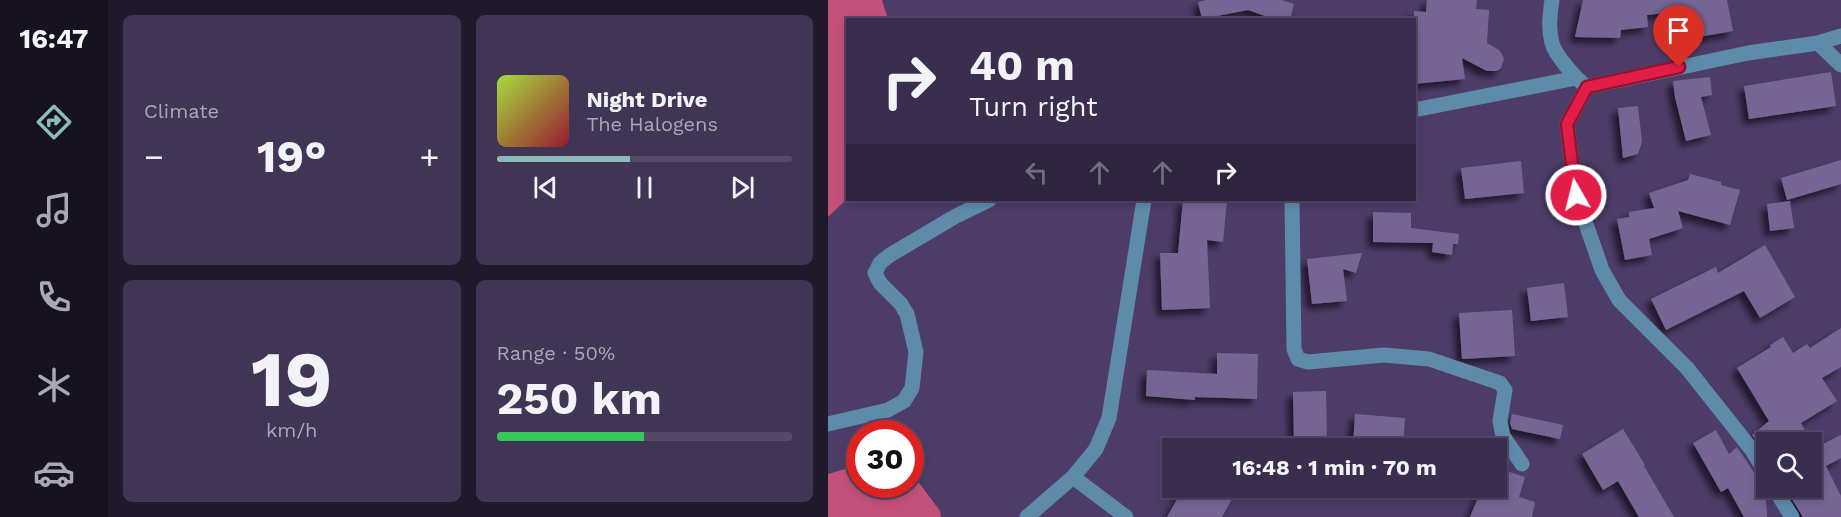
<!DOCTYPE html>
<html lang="en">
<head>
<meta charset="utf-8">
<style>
	:root { --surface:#3a2d4e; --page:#413555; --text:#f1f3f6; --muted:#aba8b6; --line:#544966; --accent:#8bbbb9 }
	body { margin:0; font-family:"Work Sans",sans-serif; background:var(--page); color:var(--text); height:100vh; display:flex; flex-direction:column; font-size:22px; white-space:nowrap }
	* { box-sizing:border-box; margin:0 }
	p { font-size:20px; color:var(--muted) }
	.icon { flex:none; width:33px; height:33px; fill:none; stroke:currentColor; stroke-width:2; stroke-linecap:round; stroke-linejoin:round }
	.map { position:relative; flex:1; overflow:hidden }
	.drawer { display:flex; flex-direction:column; gap:15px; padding:15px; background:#20192b; width:720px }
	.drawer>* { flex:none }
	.top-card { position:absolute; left:18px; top:18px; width:570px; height:183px; border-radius:0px; box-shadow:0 3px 9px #0003,0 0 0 2px var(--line); background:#3a2d4e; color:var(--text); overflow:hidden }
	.buttons { position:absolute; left:928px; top:432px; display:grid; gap:12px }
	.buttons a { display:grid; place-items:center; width:66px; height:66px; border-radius:0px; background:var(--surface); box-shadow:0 3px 9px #0003,0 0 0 2px var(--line); font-size:30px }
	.speed { position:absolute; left:18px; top:420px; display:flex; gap:12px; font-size:30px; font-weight:700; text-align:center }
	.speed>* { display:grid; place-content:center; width:78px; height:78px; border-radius:50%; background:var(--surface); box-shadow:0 3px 9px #0003,0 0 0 2px var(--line); line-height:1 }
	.speed .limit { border:9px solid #d22; background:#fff; color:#111 }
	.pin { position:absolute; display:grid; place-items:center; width:51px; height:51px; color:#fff; margin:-62px -26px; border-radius:50% 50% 50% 0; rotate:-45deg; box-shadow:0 0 6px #0007 }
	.pin .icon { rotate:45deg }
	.me { position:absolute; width:66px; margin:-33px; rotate:352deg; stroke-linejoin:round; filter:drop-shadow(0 0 4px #0008) }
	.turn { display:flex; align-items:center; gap:21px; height:126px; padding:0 24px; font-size:27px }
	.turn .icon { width:78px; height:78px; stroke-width:2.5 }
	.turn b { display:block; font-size:42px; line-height:51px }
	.lanes { display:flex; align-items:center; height:57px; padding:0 24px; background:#0003; justify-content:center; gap:30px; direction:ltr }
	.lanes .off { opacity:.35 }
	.big { font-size:45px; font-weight:700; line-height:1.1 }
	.drawer .tile { flex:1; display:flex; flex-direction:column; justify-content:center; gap:9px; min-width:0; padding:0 21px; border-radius:9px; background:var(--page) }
	.drawer .dial { align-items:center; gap:0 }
	.dial b { font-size:78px; line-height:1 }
	.song { display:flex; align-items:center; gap:18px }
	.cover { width:72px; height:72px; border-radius:9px; background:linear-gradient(135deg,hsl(80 70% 55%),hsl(350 70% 35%)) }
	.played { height:6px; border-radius:3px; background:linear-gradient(90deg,var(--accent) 45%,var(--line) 45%) }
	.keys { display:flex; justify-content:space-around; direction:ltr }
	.heat { display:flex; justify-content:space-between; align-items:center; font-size:33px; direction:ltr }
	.charge { height:9px; border-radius:4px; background:linear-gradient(90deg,#34c759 50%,var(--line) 0) }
	.drawer .tiles { flex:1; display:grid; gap:15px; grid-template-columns:repeat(2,1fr) }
	.trip { position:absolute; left:334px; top:438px; width:345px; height:60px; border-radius:0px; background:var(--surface); box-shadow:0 3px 9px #0003,0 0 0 2px var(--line); font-weight:700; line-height:60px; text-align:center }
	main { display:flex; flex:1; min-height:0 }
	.tab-bar { display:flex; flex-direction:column; width:108px; justify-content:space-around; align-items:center; background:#17121f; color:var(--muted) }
	.tab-bar .icon { width:42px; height:42px }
	.tab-bar .current { color:var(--accent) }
	.tab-bar b { font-size:27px; color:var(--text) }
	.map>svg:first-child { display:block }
	.forest { fill:#c4517a }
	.building { fill:#766594; filter:url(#shadow) }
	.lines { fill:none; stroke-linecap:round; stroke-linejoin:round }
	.minor { stroke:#5f8bab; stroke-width:15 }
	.route-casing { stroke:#92132f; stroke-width:15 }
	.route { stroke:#e11d48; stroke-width:10 }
</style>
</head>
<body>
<main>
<nav class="tab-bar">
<b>16:47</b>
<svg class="icon current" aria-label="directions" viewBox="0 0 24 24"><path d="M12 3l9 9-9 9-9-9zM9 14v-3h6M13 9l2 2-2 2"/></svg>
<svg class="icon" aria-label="music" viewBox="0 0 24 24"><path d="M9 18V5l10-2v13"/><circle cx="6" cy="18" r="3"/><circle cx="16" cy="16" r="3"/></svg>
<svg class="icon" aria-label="phone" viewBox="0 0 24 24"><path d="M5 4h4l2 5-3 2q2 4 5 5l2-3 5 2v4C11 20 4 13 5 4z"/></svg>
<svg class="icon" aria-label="climate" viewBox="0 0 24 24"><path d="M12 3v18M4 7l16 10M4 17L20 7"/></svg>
<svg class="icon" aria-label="car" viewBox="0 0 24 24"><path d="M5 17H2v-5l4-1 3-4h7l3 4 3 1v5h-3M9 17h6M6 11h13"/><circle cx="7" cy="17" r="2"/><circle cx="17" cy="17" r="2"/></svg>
</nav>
<section class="drawer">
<div class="tiles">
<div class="tile"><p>Climate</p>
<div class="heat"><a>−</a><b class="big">19°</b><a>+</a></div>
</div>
<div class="tile">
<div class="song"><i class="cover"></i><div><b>Night Drive</b><p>The Halogens</p></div></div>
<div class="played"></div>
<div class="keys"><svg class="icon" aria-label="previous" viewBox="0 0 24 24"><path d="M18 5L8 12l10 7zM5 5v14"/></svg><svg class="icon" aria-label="pause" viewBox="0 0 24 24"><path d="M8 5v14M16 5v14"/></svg><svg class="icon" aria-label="next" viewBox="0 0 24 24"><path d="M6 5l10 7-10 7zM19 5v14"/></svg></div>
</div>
<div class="tile dial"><b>19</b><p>km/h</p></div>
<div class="tile"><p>Range · 50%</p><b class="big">250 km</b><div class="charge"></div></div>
</div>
</section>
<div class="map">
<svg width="1013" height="517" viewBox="0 0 1013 517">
	<defs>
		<filter id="shadow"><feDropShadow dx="-5.5" dy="5.5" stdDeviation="3" flood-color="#0009"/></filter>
	</defs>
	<rect width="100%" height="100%" fill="#4d3c68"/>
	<path class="forest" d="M0,0h54l6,19 -40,1 -1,179 -19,18z
		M31,465l1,19h50l1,-12 29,39 1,6h-113v-43z"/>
	<path class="building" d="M378,0h76l12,4 -4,16h-14l-28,-10 -46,9 -4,-17z
		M599,0h50l-1,9 13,1 -2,33 12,7 3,4 2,5 -3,9 -4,3h-10l-25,-13 3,21 -51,5v-73l12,1z
		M755,0h144l6,31 -34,6 -5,-27 -47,5 1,12 -27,3 -1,8 -45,-1z
		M1003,72l5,34 -87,13 -5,-33z
		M882,77l2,18 -11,2 10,38 -25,6 -11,-44 -2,-16z
		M810,106l4,36 -4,12 -15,4 -5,-50z
		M1013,160v24l-54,16 -6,-22z
		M693,161l3,32 -59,6 -4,-31z
		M862,174l31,8v3l19,5 -10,35 -52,-14 5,17 -34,11 3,16 -27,5 -8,-41 12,-2v-5l25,-4 -5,-15 39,-13z
		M355,200h44l-4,42 -16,-2 3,68 -48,2 -2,-57h18z
		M962,201l4,27 -24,3 -3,-27z
		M545,212l38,1v15l48,6 -1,10h-5l-1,11 -20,-3 1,-9 -60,-1z
		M937,245l30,52 -35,21 -16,-27 -78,39 -15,-31 65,-32 2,6z
		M534,253l-6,20 -13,-4 4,32 -35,3 -5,-45z
		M736,283l4,34 -37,4 -4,-33z
		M684,310l3,46 -53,3 -3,-46z
		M1013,328v39l-19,11 15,23 -36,22 10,19h-44v14l-15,-21 17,-14 -32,-53 34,-21 -1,-2 13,-8 10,16 14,-9 3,4z
		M389,353l41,1 -1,45 -62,-2v3l-49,-4 1,-26 70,4z
		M498,391l1,51h-33l-1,-50z
		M527,414l50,4 -2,30h-50z
		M684,414l51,11 -3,14 -48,-10 -2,-6z
		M795,429l22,36 -1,1 30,51h-35l-21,-36 -15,9 -21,-36z
		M888,430l13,24 8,-7 22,33 6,4 2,33h-23l-16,-29 -7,4 -28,-49z
		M1013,435v23l-15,8 15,30v21h-38l-18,-29h27v-51l5,10z
		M669,468l28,9 -6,20 16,5 -3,15h-62l12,-29h15z
		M374,488h26l8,4 -14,25h-55l16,-28 14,9z"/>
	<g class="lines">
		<path class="minor" d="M724,0c-2,14 -4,29 0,43 3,12 24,36 35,44l161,-34 70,-10 23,-7
			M990,43l23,22
			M759,87l-20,37 9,71 26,75 17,30 68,68 65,82 15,25
			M586,110l162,-32
			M464,200l2,149 4,10 10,3 76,-7 45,4 71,24 5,7 -5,31 3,15 19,28
			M0,424l60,-14 16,-9 8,-13 4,-36 -9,-38 -6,-10 -21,-21 -5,-10 5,-10 10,-8 66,-39 33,-16
			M245,477l53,40
			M946,488l18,29
			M199,517l46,-40 23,-28 13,-31 35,-218"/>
	</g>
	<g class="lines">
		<defs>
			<path id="route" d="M748,195l-9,-71 20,-37 92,-20"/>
		</defs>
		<use href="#route" class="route-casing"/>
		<use href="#route" class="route"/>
	</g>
</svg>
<div class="buttons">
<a><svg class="icon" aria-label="search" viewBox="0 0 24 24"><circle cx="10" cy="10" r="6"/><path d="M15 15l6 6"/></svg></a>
</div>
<div class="speed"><div class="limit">30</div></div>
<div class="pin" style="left:851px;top:67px;background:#d93025"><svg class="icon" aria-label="arrive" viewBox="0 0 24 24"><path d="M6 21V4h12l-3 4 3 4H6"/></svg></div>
<svg class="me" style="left:748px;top:195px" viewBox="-20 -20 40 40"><circle r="17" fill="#e11d48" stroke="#fff" stroke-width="3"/><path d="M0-11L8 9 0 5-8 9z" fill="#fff"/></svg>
<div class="trip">16:48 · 1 min · 70 m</div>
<div class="top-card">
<div class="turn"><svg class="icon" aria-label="right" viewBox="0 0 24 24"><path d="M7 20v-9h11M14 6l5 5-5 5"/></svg><div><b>40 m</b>Turn right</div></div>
<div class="lanes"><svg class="icon off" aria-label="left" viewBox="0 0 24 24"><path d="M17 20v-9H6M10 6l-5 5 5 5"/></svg><svg class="icon off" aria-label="ahead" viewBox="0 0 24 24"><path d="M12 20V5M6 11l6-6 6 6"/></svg><svg class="icon off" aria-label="ahead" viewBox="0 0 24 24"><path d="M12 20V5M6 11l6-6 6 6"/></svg><svg class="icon" aria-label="right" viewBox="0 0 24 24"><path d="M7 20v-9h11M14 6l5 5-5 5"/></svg></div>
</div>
</div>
</main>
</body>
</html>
